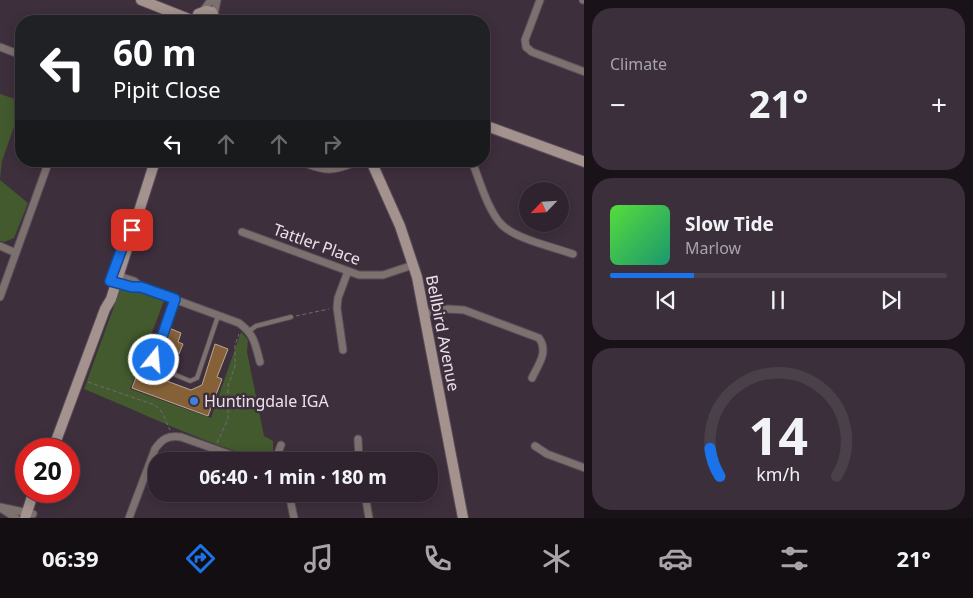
<!DOCTYPE html>
<html lang="en">
<head>
<meta charset="utf-8">
<style>
	:root { --surface:#2e232e; --page:#3a2f3a; --text:#f1f3f6; --muted:#a7a4aa; --line:#49404a; --accent:#1a73e8 }
	body { margin:0; font-family:"Noto Sans",sans-serif; background:var(--page); color:var(--text); height:100vh; display:flex; flex-direction:column; font-size:19px; white-space:nowrap }
	* { box-sizing:border-box; margin:0 }
	p { font-size:16px; color:var(--muted) }
	.icon { flex:none; width:28px; height:28px; fill:none; stroke:currentColor; stroke-width:2; stroke-linecap:round; stroke-linejoin:round }
	.map { position:relative; flex:1; overflow:hidden }
	.details { display:flex; flex-direction:column; gap:8px; padding:8px; background:#191319; width:389px }
	.details>* { flex:none }
	.guide { position:absolute; left:15px; top:15px; width:475px; height:152px; border-radius:20px; box-shadow:0 2px 12px #0003,0 0 0 1px var(--line); background:#202124; color:#fff; overflow:hidden }
	.needle { width:32px; rotate:245deg }
	.fabs { position:absolute; left:519px; top:182px; display:grid; gap:10px }
	.fabs a { display:grid; place-items:center; width:50px; height:50px; border-radius:50%; background:var(--surface); box-shadow:0 2px 12px #0003,0 0 0 1px var(--line); font-size:25px }
	.speed { position:absolute; left:15px; top:438px; display:flex; gap:10px; font-size:25px; font-weight:700; text-align:center }
	.speed>* { display:grid; place-content:center; width:65px; height:65px; border-radius:50%; background:var(--surface); box-shadow:0 2px 12px #0003,0 0 0 1px var(--line); line-height:1 }
	.speed .limit { border:8px solid #d22; background:#fff; color:#111 }
	.pin { position:absolute; display:grid; place-items:center; width:42px; height:42px; color:#fff; margin:-21px; border-radius:10px; box-shadow:0 2px 8px #0006 }
	.me { position:absolute; width:55px; margin:-28px; rotate:17deg; stroke-linejoin:round; filter:drop-shadow(0 0 4px #0008) }
	.turn { display:flex; align-items:center; gap:18px; height:105px; padding:0 15px; font-size:22px }
	.turn .icon { width:65px; height:65px; stroke-width:2.5 }
	.turn b { display:block; font-size:35px; line-height:42px }
	.lanes { display:flex; align-items:center; height:48px; padding:0 15px; background:#0003; justify-content:center; gap:25px; direction:ltr }
	.lanes .off { opacity:.35 }
	.big { font-size:38px; font-weight:700; line-height:1.1 }
	.details .tile { flex:1; display:flex; flex-direction:column; justify-content:center; gap:8px; min-width:0; padding:0 18px; border-radius:20px; background:var(--page) }
	.details .dial { align-items:center; gap:0 }
	.dial svg { height:130px; overflow:visible; fill:none; stroke:var(--line); stroke-width:7; stroke-linecap:round; text-anchor:middle }
	.dial text { fill:var(--text); stroke:none }
	.song { display:flex; align-items:center; gap:15px }
	.cover { width:60px; height:60px; border-radius:8px; background:linear-gradient(135deg,hsl(110 70% 55%),hsl(160 70% 35%)) }
	.played { height:5px; border-radius:2px; background:linear-gradient(90deg,var(--accent) 25%,var(--line) 25%) }
	.keys { display:flex; justify-content:space-around; direction:ltr }
	.heat { display:flex; justify-content:space-between; align-items:center; font-size:28px; direction:ltr }
	.trip { position:absolute; left:148px; top:452px; width:290px; height:50px; border-radius:20px; background:var(--surface); box-shadow:0 2px 12px #0003,0 0 0 1px var(--line); font-weight:700; line-height:50px; text-align:center }
	.dock { display:flex; height:80px; justify-content:space-around; align-items:center; background:#120e12; color:var(--muted) }
	.dock .icon { width:35px; height:35px }
	.dock .on { color:var(--accent) }
	.dock b { font-size:22px; color:var(--text) }
	main { display:flex; flex:1; min-height:0 }
	.map>svg:first-child { display:block }
	.green { fill:#435a2e }
	.building { fill:#866138; stroke:#baa997 }
	.lines { fill:none; stroke-linecap:round; stroke-linejoin:round }
	.lane-casing { stroke:#5a4c59; stroke-width:5.5 }
	.street-casing { stroke:#5a4c59; stroke-width:9 }
	.secondary-casing { stroke:#5a4c59; stroke-width:12 }
	.path { stroke:#766875; stroke-width:1; stroke-dasharray:4 2.5; stroke-linecap:butt }
	.lane { stroke:#7c716e; stroke-width:4 }
	.street { stroke:#7c716e; stroke-width:7 }
	.secondary { stroke:#a3928d; stroke-width:10 }
	.route-casing { stroke:#114b97; stroke-width:12 }
	.route { stroke:#1a73e8; stroke-width:9 }
	.shop-dot { fill:#3f7fe0; stroke:#3e2f3d; stroke-width:2 }
	.labels { text-anchor:middle; dominant-baseline:central; stroke-width:5; stroke-linejoin:round; paint-order:stroke }
	.street-label { font-size:16px; fill:#ece2eb; stroke:#3e2f3d }
	.poi-label { font-size:16px; fill:#ece2eb; stroke:#3e2f3d; text-anchor:start }
</style>
</head>
<body>
<main>
<div class="map">
<svg width="585" height="518" viewBox="0 0 585 518">
	<rect width="100%" height="100%" fill="#3e2f3d"/>
	<path class="green" d="M0,94l21,7v6l-19,54 -2,18z
		M0,180l28,23 -14,35 -10,4 -4,-1z
		M127,288l37,13 -34,88 81,29 30,-86 7,8 -1,12 17,84 9,5v13l-5,7c-61,-16 -125,-48 -184,-72l36,-99z"/>
	<path class="building" d="M169,328l12,5 -3,9 5,2 -4,10 -5,-1 -4,9 -11,-4z
		M215,344l13,5 -11,28 5,2 -14,37 -76,-28 8,-21 10,4 -2,3 43,16 11,-5z"/>
	<g class="lines">
		<defs>
			<path id="lane" d="M175,299l-21,61 3,7 33,14 7,-3 21,-62
				M249,331l7,-5 35,-9"/>
			<path id="street" d="M540,0l-15,40 1,7 6,5 53,20
				M583,0h2
				M203,11l8,-11
				M214,15l3,-15
				M0,47l21,8
				M300,161c25,11 33,11 58,0
				M472,161c7,18 16,50 30,64 14,14 51,22 71,29
				M242,232l117,43h24l30,-10
				M0,246l16,7
				M113,274l21,7 7,6 98,36c16,12 16,21 21,39
				M110,281l22,6h9
				M0,297l49,-136
				M425,313l23,-4 16,1 75,28c10,14 -1,27 -7,40
				M343,350l-6,-42 1,-10 10,-27
				M358,439l1,22
				M535,446l12,8 38,14
				M275,461l6,-16
				M289,494l5,24
				M365,494l4,24
				M0,507l33,7
				M2,509l14,9
				M129,518l26,-69c7,-10 13,-14 26,-12l67,24"/>
			<path id="secondary" d="M141,0l53,21
				M197,21l1,-7 8,-3 6,1 4,9
				M484,125l101,37
				M371,161l29,65 17,51 46,241
				M53,449l52,-140 6,-10 44,-138
				M25,518l9,-27"/>
		</defs>
		<use href="#lane" class="lane-casing"/>
		<use href="#street" class="street-casing"/>
		<use href="#secondary" class="secondary-casing"/>
		<path class="path" d="M226,21v-2
			M296,316l33,-7
			M88,382l67,23 7,7 8,18
			M217,443l11,-24v-33l7,-20v-21l4,-11"/>
		<use href="#lane" class="lane"/>
		<use href="#street" class="street"/>
		<use href="#secondary" class="secondary"/>
	</g>
	<g class="lines">
		<defs>
			<path id="route" d="M132,230l-6,7 -16,44 22,6h9l34,12 -21,61"/>
		</defs>
		<use href="#route" class="route-casing"/>
		<use href="#route" class="route"/>
	</g>
	<circle class="shop-dot" cx="194" cy="401" r="5"/>
	<g class="labels">
		<g class="street-label">
			<text transform="translate(317 244) rotate(20)">Tattler Place</text>
			<text transform="translate(443 333) rotate(79)">Bellbird Avenue</text>
		</g>
		<g class="poi-label">
			<text x="204" y="401">Huntingdale IGA</text>
		</g>
	</g>
</svg>
<div class="fabs">
<a><svg class="needle" viewBox="-14 -14 28 28"><path d="M0-13l5 13h-10z" fill="#e53935"/><path d="M0 13l5-13h-10z" fill="#a7a4aa"/></svg></a>
</div>
<div class="speed"><div class="limit">20</div></div>
<div class="pin" style="left:132px;top:230px;background:#d93025"><svg class="icon" aria-label="arrive" viewBox="0 0 24 24"><path d="M6 21V4h12l-3 4 3 4H6"/></svg></div>
<svg class="me" style="left:154px;top:360px" viewBox="-20 -20 40 40"><circle r="17" fill="#1a73e8" stroke="#fff" stroke-width="3"/><path d="M0-11L8 9 0 5-8 9z" fill="#fff"/></svg>
<div class="trip">06:40 · 1 min · 180 m</div>
<div class="guide">
<div class="turn"><svg class="icon" aria-label="left" viewBox="0 0 24 24"><path d="M17 20v-9H6M10 6l-5 5 5 5"/></svg><div><b>60 m</b>Pipit Close</div></div>
<div class="lanes"><svg class="icon" aria-label="left" viewBox="0 0 24 24"><path d="M17 20v-9H6M10 6l-5 5 5 5"/></svg><svg class="icon off" aria-label="ahead" viewBox="0 0 24 24"><path d="M12 20V5M6 11l6-6 6 6"/></svg><svg class="icon off" aria-label="ahead" viewBox="0 0 24 24"><path d="M12 20V5M6 11l6-6 6 6"/></svg><svg class="icon off" aria-label="right" viewBox="0 0 24 24"><path d="M7 20v-9h11M14 6l5 5-5 5"/></svg></div>
</div>
</div>
<section class="details">
<div class="tile"><p>Climate</p>
<div class="heat"><a>−</a><b class="big">21°</b><a>+</a></div>
</div>
<div class="tile">
<div class="song"><i class="cover"></i><div><b>Slow Tide</b><p>Marlow</p></div></div>
<div class="played"></div>
<div class="keys"><svg class="icon" aria-label="previous" viewBox="0 0 24 24"><path d="M18 5L8 12l10 7zM5 5v14"/></svg><svg class="icon" aria-label="pause" viewBox="0 0 24 24"><path d="M8 5v14M16 5v14"/></svg><svg class="icon" aria-label="next" viewBox="0 0 24 24"><path d="M6 5l10 7-10 7zM19 5v14"/></svg></div>
</div>
<div class="tile dial"><svg viewBox="0 0 100 80">
<path d="M14 69A42 42 0 1 1 86 69"/>
<path d="M14 69A42 42 0 0 1 8 52" stroke="#1a73e8"/>
<text x="50" y="56" font-size="32" font-weight="700">14</text>
<text x="50" y="72" font-size="11">km/h</text>
</svg></div>
</section>
</main>
<nav class="dock">
<b>06:39</b>
<svg class="icon on" aria-label="directions" viewBox="0 0 24 24"><path d="M12 3l9 9-9 9-9-9zM9 14v-3h6M13 9l2 2-2 2"/></svg>
<svg class="icon" aria-label="music" viewBox="0 0 24 24"><path d="M9 18V5l10-2v13"/><circle cx="6" cy="18" r="3"/><circle cx="16" cy="16" r="3"/></svg>
<svg class="icon" aria-label="phone" viewBox="0 0 24 24"><path d="M5 4h4l2 5-3 2q2 4 5 5l2-3 5 2v4C11 20 4 13 5 4z"/></svg>
<svg class="icon" aria-label="climate" viewBox="0 0 24 24"><path d="M12 3v18M4 7l16 10M4 17L20 7"/></svg>
<svg class="icon" aria-label="car" viewBox="0 0 24 24"><path d="M5 17H2v-5l4-1 3-4h7l3 4 3 1v5h-3M9 17h6M6 11h13"/><circle cx="7" cy="17" r="2"/><circle cx="17" cy="17" r="2"/></svg>
<svg class="icon" aria-label="filters" viewBox="0 0 24 24"><path d="M4 7h16M4 17h16"/><circle cx="9" cy="7" r="2"/><circle cx="15" cy="17" r="2"/></svg>
<b>21°</b>
</nav>
</body>
</html>
